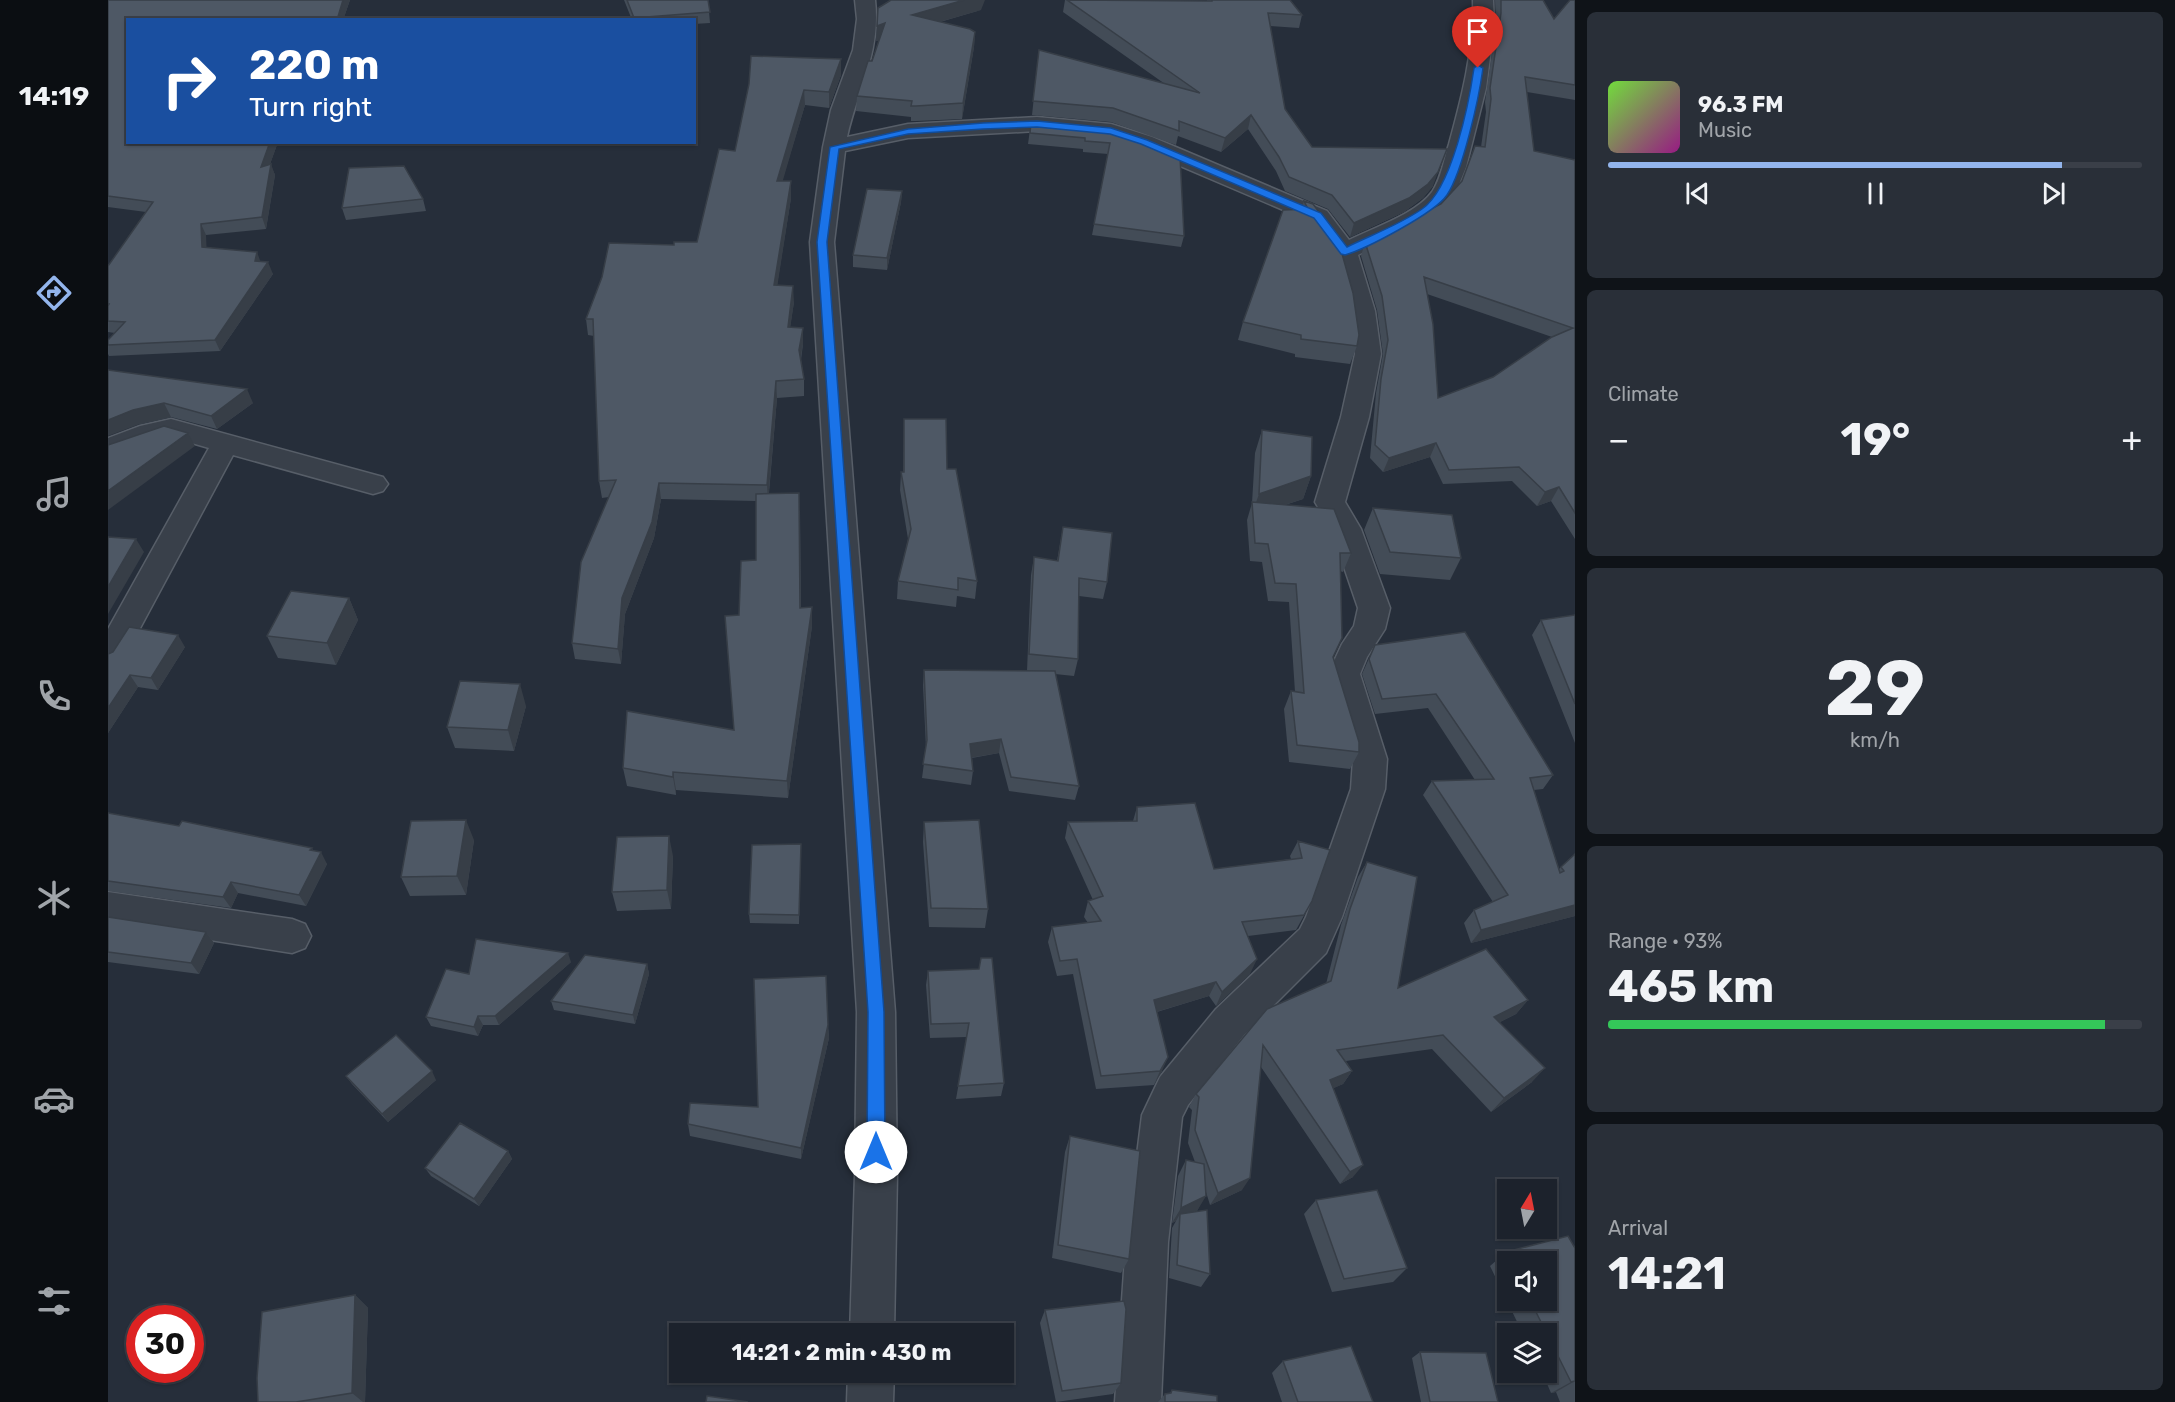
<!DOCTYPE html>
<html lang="en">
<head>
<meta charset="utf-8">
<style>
	:root { --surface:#1c222c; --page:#292f38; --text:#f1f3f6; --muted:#a0a4a9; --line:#3a3f48; --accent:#93b5ec }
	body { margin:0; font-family:Rubik,sans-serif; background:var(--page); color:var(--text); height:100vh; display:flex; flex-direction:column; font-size:22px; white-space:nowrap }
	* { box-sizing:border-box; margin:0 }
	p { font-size:20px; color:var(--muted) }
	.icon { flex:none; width:33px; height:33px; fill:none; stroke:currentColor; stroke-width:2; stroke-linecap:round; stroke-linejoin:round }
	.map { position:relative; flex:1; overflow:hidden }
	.drawer { display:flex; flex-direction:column; gap:12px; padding:12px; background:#0f1318; width:600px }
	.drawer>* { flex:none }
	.guide { position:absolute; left:18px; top:18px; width:570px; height:126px; border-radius:0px; box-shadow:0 2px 4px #0004,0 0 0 2px var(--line); background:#1a4fa0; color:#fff; overflow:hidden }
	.needle { width:39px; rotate:10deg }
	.tools { position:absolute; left:1389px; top:1179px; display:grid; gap:12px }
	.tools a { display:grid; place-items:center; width:60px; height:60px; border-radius:0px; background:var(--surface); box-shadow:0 2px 4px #0004,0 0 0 2px var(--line); font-size:30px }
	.speed { position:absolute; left:18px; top:1305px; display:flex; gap:12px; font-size:30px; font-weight:700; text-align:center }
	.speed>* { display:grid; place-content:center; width:78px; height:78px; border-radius:50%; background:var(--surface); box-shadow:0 2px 4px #0004,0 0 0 2px var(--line); line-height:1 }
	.speed .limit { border:9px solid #d22; background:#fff; color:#111 }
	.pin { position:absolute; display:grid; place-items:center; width:51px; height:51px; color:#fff; margin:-62px -26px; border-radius:50% 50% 50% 0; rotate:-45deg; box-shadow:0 0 6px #0007 }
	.pin .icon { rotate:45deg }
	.me { position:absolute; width:66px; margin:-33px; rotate:0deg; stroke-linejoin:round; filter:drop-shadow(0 0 4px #0008) }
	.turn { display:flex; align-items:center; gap:21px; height:126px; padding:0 24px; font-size:27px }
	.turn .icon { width:78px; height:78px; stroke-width:2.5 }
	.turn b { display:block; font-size:42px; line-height:51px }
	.big { font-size:45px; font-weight:700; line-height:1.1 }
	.drawer .widget { flex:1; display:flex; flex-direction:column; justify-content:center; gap:9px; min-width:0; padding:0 21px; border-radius:9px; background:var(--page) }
	.drawer .dial { align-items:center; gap:0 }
	.dial b { font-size:78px; line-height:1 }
	.song { display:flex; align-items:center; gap:18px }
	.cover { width:72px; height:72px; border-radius:9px; background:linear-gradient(135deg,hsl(100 70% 55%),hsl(310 70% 35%)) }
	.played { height:6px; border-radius:3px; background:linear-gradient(90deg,var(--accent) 85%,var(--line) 85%) }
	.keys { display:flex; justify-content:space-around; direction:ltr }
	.heat { display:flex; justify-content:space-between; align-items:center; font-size:33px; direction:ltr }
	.charge { height:9px; border-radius:4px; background:linear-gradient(90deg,#34c759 93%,var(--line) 0) }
	.trip { position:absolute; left:561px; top:1323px; width:345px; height:60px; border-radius:0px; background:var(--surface); box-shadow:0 2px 4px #0004,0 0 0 2px var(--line); font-weight:700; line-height:60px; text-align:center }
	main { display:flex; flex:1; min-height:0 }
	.menu { display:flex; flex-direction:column; width:108px; justify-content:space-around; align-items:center; background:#0b0e12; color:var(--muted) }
	.menu .icon { width:42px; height:42px }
	.menu .active { color:var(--accent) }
	.menu b { font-size:27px; color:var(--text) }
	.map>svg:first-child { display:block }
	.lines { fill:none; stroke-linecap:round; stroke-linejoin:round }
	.minor-casing { stroke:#575e68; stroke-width:3 }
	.minor { fill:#39404a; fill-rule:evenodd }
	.wall { fill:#434c57; fill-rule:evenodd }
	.shaded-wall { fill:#373e47 }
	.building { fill:#4e5865; stroke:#373e47; stroke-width:1.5; fill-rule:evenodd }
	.route { fill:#1a73e8; stroke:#114b97; stroke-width:1.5 }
</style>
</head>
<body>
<main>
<nav class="menu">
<b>14:19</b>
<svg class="icon active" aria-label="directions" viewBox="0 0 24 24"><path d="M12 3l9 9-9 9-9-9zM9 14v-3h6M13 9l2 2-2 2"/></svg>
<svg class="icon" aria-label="music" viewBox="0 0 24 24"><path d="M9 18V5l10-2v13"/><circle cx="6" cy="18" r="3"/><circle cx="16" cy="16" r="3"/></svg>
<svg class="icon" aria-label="phone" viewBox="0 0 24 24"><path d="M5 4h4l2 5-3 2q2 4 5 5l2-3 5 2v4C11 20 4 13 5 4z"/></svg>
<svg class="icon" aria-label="climate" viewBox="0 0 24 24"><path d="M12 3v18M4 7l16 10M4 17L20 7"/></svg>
<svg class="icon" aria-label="car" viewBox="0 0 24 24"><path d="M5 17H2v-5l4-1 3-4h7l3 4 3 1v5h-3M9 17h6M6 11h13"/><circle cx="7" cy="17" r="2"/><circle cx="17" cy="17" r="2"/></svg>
<svg class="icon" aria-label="filters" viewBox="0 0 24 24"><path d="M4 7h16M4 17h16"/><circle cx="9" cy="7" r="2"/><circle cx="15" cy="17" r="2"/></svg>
</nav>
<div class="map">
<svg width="1467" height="1402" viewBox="0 0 1467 1402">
	<rect width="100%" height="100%" fill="#262e3a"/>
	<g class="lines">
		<defs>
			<path id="minor" d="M747,0h20c6,53 -17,87 -28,137l61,-13 129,-7 74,7 41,13 175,74 22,29c24,-12 67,-26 83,-48 9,-13 12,-33 17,-48 13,-47 25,-94 24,-144h20l1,26 -8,62 -20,79 -11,27 -21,22 -76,39 17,56 6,43 -12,63 -24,85 16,27 29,79 -5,21 -18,28 -7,17 27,85 -2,30 -43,128 -16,36 -82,82 -56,70 -6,12 -14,125 -7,160h-46l11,-160 16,-127 18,-38 56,-68 84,-80 6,-12 45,-128 2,-30 -25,-85 14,-30 12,-18 4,-18 -27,-79 -16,-27 26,-85 14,-63 -6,-43 -16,-58 -24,-32 -173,-74 -28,-10 -71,-6 -129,7 -63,13 -11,91 61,770 2,163 -3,159h-44l5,-159 2,-163 -47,-770 13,-95 8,-37 22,-60 4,-31z
				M63,419l212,58 5,7 -5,7 -10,3 -140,-39 -102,190 -12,18 -11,3v-37l101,-181 -38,-11 -63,22v-21l32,-12z
				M0,892l184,27 13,5 6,12 -6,12 -13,5 -184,-29z
				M740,1372h46l-1,30h-46z"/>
		</defs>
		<use href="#minor" class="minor-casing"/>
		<use href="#minor" class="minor"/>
	</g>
	<path class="wall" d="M0,0h242l-7,20h-215v122h150l-8,22 5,11 -9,54 -60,6v13l54,14 13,12 -53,77 -111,5 -1,-2v-14l7,-7 -7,-1v-66l38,-54 -38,-5z
		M516,0h84l2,23 -16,1v-4h-62z
		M957,0l142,1v-1h83l12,15 -3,13 -29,-2 15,83 27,38 121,39 -10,12 -19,14 -54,25 -22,-28 -43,-18 -9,-20 -28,-42 -27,23 -43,-16 -2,9 -65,-23 -79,-7 7,-65 126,34 -102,-72z
		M1387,0h48l11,19 21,-19v100l-48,-8 7,59 41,9v379l-24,-38 -14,5 -25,-25 -69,3 -13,-27 -47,15 -13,-14 6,-65 7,-39 -6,-44 -16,-54 4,-14 76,-38 21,-23 19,-34 5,-35 -1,-10 11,-76zM1319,294l125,43 -59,40 -55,21z
		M873,10l-41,12 35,10 -1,15 -12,72 -46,2h-5v-4l-55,-6 1,-15 15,-35 7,-21 -3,1 1,-15z
		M733,75l-12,33 -24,-3 -23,76 9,17 -14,87 17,17 -4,25 13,1v16l-2,16 3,19v17l-27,2 -8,95 31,18 1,97 11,-1v19l-24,172 -112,-8v5l-49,-9 -4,-18 111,-38 5,-115 17,-55v-59l-95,-2 -7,39 -29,76 -4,50 -46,-5 -3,-16 37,-146 -7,1 -3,-17 -5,-145 -6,-1 -2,-16 88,-74 23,-3 38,-91 14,-67z
		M923,122l149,34 4,80 -3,11 -89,-12 16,-81 -25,-2v-3l-55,-5z
		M794,191l-1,11 -14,68 -34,-3v-12z
		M315,199l3,12 -80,9 -4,-12z
		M1196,201l9,3 44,142 -7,18 -55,-7v-3l-57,-14 5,-18 58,-113z
		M0,370l145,33 -36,26 -46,-12 -31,7z
		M796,419l43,50 30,112 -2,18 -18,-3 -1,11 -59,-8 1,-18 10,-42 -8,-49 1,-18h2z
		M1154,430l49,46 -8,23 -18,6 66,48 -8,19 -3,-1 -7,86 26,95 -9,17 -61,-7 -5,-53 7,-18 4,1 -6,-90 -21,-1 -6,-39 -12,-1 -3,-41 5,-17 3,-50z
		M1265,508l88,50 -11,22 -70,-6 -16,-44z
		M955,527l44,55 -4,17 -24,-3 -1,63 -4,17 -19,-2 24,112 -4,14 -66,-9 -10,-38 -27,5 1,13 -2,14 -49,-7 4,-30 -3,-63 1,-15 103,1 4,-96 3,-18 23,4z
		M241,598l9,22 -22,45 -58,-7 -11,-22z
		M1467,615v128l-43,-108 9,-15z
		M1267,645l178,130 -10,14 -9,1 25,79 16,-15v62l-104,27 -7,-20 10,-13 19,-8 -70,-107 9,-14 43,-1 -47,-72 -53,6 -13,-40z
		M77,647l-27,43 -20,-3 -30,46v-79z
		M418,706l-12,45 -59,-3 -8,-21z
		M1029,807l77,62 77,-10 -1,-3 8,-15 14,60 -16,29 -48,6 2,38 -34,32 -7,-10 -52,16 5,59 -8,14 -58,4 -23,-115 -16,2 -9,-34 4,-15 36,-4 -4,-6 4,-16 5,-1 -28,-62 3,-16 65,-1z
		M0,813l205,38 14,13 -21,42 -68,-13 -7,15 -123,-17z
		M816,822l64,87 -3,19 -56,-1 -6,-85z
		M366,840l-8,55 -56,1 -9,-19z
		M693,844l-2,80 -49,-1 -1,-9z
		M565,856l-2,53 -54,2 -5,-19z
		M1259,862l31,126 130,12 -12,14 -16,8 32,60 -41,30 -59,-63 -86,12 6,10 -9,13 -10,4 20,89 -13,7 -79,-117 -19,123 -32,15 -4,-13 -9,19 -1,1 14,62 -9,13 -32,-9 3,-50 4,-7 -4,2 6,-47 8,-16 9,2 -7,-19 4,-33 -3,-3 7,-13 130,-110 15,-59 17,-48z
		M0,917l98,15 8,11 -15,31 -91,-12z
		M463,962l-72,63h-16l-5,11 -47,-10 -5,-9 43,-43z
		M539,964l2,10 -14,50 -81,-14 -3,-9z
		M871,969l25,114 -3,13 -45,3 11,-62 -37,1 -4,-53 2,-14z
		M720,1025l1,13 -28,121 -111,-23 -2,-12 70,-17z
		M238,1076l90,4 -48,42 -36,-38z
		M962,1136l59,123 -8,14 -69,-15 13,-106z
		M400,1151l4,8 -33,47 -48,-30 -6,-8z
		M1208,1200l91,68 -14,14 -61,10 -28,-78z
		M1467,1248v154h-15l-4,-10 -5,1 -9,-21h4v-38h-23l-33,-68 16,-14zM1400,1262h38v38h-38z
		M247,1295l13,13 -3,94h-107z
		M937,1310l76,73 -8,11 -57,8 -16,-79z
		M1312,1352l78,50h-77l-9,-44z
		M1175,1361l90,41h-91l-10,-29z
		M1064,1390l45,12h-59l7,-8 5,-1z"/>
	<path class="shaded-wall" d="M235,0h7l-7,20h-6z
		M856,0h21l-4,10 -70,20 1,-15z
		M777,23l-1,15 -8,3 1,-15z
		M867,32l-1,15 -12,72 1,-16z
		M733,59v16l-12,33v-16z
		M588,72l2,19 -4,2v-19z
		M696,90l1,15 -27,92 -1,-16z
		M1143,115l-3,14 -27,23 4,-14z
		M162,142h8l-13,36 -4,-11z
		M163,164l4,11 -9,54 -4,-12z
		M1330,172l-5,14 -10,12 -19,14 -54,25 4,-14z
		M683,181v17l-16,103 -1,-16z
		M794,191l-1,11 -14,68v-12z
		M93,224l5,11 1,24 -5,-12z
		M149,252l4,11 -6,-2z
		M160,262l5,12 -53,77 -5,-11z
		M685,286l1,16 -6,41v-16z
		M695,328v16l-4,23v-17z
		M668,381l1,17 -9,103 -1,-16z
		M139,389l6,14 -36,26 -6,-13z
		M56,403l7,14 -31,7 -32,12v-16l25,-10z
		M80,433l7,13 -87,64v-19z
		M1328,443l-6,14 -47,15 6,-14z
		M1203,476l-8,23 -50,16v-4l6,-17z
		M551,483l2,16 -7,39 -29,76 -4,50 -3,-15 4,-51z
		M1451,487l-8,14 -14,5 8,-14z
		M28,539l8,13 -36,62v-27z
		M241,598l9,22 -22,45 -9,-22z
		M704,607v19l-24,172 -1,-17z
		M70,635l7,12 -27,43 -7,-12z
		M22,675l8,12 -30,46v-25z
		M412,684l6,22 -12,45 -6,-21z
		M893,739l-2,14 -30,5 1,-14z
		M565,772l3,18v5l-3,-18z
		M358,820l8,20 -8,55 -9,-19z
		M561,836l4,20 -2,53 -4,-19z
		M204,848l6,11 3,-7 6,12 -21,42 -7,-11z
		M123,882l7,11 -7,15 -8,-11z
		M1467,905v11l-104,27 10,-13z
		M98,932l8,11 -15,31 -8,-11z
		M460,953l3,9 -72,63 -4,-9z
		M1149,959l-7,15 -34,32 6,-14z
		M539,964l2,10 -14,50 -2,-9z
		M1108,982l-7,14 -60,18 5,-14z
		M1420,1000l-12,14 -34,17 12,-14z
		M370,1016l5,9 -5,11 -4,-9z
		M720,1025l1,13 -28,121v-11z
		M1060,1057l-6,14 -8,14 6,-14z
		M1437,1068l-13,14 -41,30 13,-14z
		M324,1071l4,9 -48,42 -6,-8z
		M1244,1071l-9,13 -22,10 9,-14z
		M400,1151l4,8 -33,47 -5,-7z
		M1255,1165l-10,12 -13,7 10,-12z
		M1142,1178l-8,12 -32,15 8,-12z
		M1098,1196l-9,15 -17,8v-5l-4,7 -4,2 9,-15z
		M247,1295l13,13 -3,94h-2l-11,-9z
		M1467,1381l-19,11 -5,1 20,-11z"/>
	<path class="building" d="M0,0h235l-6,20h-209v122h142l-9,25 10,-3 -9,53 -61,7 1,23 55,5 -2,9 13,1 -53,78 -107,5v-5l17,-18 -17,-1v-15l1,-2h-1v-38l45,-64 -45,-6z
		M519,0h81l2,12 -76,6z
		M783,0h73l-52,15 58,14 5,3 -12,71 -47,3h-5l1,-5 -55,-5 11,-35h4l13,-38 -8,3 1,-18z
		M959,0l145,1v-1h78l12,15 -34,-2 17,96 27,38 135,2 -9,23 -10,12 -19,14 -55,25 -22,-28 -43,-18 -10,-20 -28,-42 -26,23 -46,-17v10l-66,-23 -80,-7 6,-51 161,43z
		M1393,0h42l11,19 16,-19h5v85l-50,-8 9,74 41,9v353l-16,-26 -14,5 -26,-25 -70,3 -13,-27 -47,15 -14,-13 6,-66 7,-39 -6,-44 -17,-54 76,-38 21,-23 13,-35 10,1 6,-48 -1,-11 11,-75zM1316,277l149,51 -21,9 -59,40 -55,21 -5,-74z
		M643,56l90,3 -12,33 -25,-2 -27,91h14l-17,104 19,1 -5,41 15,1 -4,22 5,29 -28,2 -9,104 -108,-2 -7,39 -30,76 -4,51 -46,-6 9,-81 35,-82 -17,1 -6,-162h-7l16,-42 7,-34 65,2v-3h23l22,-93 16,2 14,-67z
		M923,122l78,6 71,28 4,80 -90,-12 16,-81 -25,-2v-3l-55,-5z
		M296,166l19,33 -81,9 7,-40z
		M759,189l35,2 -15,67 -34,-3z
		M1196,201l9,3 24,32 16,57 6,42 -2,11 -56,-7v-4l-58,-13 40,-112 25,-1z
		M0,370l139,19 -36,27 -47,-13 -31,7 -25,10z
		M796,419h42l1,50h9l21,112 -19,-3v12l-60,-9 13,-52 -10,-57h3z
		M56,426l24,7 -80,58v-46z
		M1154,430l50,7 -1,39 -52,18z
		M691,493l1,115 12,-1 -25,174 -114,-9v5l-50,-9 4,-57 107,19 -9,-114 14,-1 2,-54 15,-1v-66z
		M1144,502l82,7 17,44h-11l2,85 -9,19 26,85v10l-62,-7 -6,-54 13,2 -8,-109 -21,-1 -7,-39 -13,-1z
		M1265,508l79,7 9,43 -71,-6z
		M955,527l49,6 -5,49 -28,-4 -1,81 -49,-5 5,-97 24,4z
		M0,537l28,2 -28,48z
		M183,591l58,7 -22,45 -60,-7z
		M1467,615v89l-34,-84z
		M21,627l49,8 -27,43 -21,-3 -22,33v-54l5,-2z
		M1357,632l88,143 -23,3 30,95 4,-2 -3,-4 14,-13v51l-94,25 -7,-20 34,-15 -76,-114 62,-2 -58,-85 -54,5 -13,-40 6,-14z
		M816,670l131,1 24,115 -68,-9 -10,-38 -31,5 3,27 -50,-7 4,-24z
		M352,681l60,3 -12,46 -61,-3z
		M1087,803l19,66 88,-11 -4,-17 32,9 -18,51 -8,14 -62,7 15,37 -35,33 -6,-10 -62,18 14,57 -8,14 -59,5 -24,-117 -17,2 -8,-34 49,-6 -13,-20 15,-5 -35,-74 69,-1v-14z
		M0,813l71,13 3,-5 130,27 -2,2 11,2 -22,43 -68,-13 -8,15 -115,-16z
		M358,820l-9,56 -56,1 10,-56z
		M871,820l9,89 -57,-1 -7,-86z
		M561,836l-2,54 -55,2 5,-55z
		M693,844l-2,71 -50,-1 3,-69z
		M1259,862l50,15 -19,111 88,-39 42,51 -34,17 51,51 -41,30 -61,-63 -106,15 15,21 -22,9 33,85 -13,7 -87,-127 -13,133 -32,15 -23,-63 4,-33 -3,-3 71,-85 64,-28 19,-72z
		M0,917l98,15 -15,31 -83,-11z
		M368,939l92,14 -73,63h-17l-4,11 -48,-10 20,-48 23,5z
		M477,955l62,9 -14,51 -82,-14z
		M873,958h11l12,125 -46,3 11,-63 -38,1 -3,-53 51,-2z
		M718,976l2,49 -27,123 -113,-24 2,-21 68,4 -4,-128z
		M288,1035l36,36 -50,43 -36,-38z
		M352,1123l48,28 -34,48 -49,-31z
		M962,1136l70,15 -11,108 -71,-14z
		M1078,1160l18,4 2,32 -25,12z
		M1269,1190l30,78 -63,11 -28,-79z
		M1099,1210l3,64 -33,-9 3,-51z
		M1460,1236l7,12v133l-4,1 -41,-82h16v-38h-35l-5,-10z
		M247,1295l-3,98 -56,9h-38l-1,-24 5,-66z
		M1016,1301l2,8 -5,74 -59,8 -17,-81z
		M1243,1346l22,56h-75l-15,-41z
		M1312,1352l66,1 12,49h-68z
		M1064,1390l45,6v6h-52v-8l6,-1z
		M599,1396l41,6h-42z"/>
	<path class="route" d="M1370,65l5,3c-4,30 -20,103 -36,127 -12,18 -81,54 -102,60l-4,-1 -27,-36 -173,-74 -31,-10 -73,-7 -54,2 -75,5 -69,15 -12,93 57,770 1,140 -3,6 -6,2 -6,-2 -3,-6 1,-140 -51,-770 13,-95 78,-18 75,-6 54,-2 74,7 36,12 174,73 26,34c24,-12 52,-22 75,-38 30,-20 47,-106 52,-141z"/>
</svg>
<div class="tools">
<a><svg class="needle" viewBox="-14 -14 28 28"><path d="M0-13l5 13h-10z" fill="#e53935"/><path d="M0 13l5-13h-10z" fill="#a0a4a9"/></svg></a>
<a><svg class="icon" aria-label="sound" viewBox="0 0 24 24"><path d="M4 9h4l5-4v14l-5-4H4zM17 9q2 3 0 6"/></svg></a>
<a><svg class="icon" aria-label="layers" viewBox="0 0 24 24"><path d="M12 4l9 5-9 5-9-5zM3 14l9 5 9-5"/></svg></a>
</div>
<div class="speed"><div class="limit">30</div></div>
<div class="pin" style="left:1370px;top:68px;background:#d93025"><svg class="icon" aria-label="arrive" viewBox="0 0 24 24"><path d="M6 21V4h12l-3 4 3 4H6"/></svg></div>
<svg class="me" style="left:768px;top:1152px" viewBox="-20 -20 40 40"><circle r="19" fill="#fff"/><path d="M0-13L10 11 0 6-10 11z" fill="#1a73e8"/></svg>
<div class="trip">14:21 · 2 min · 430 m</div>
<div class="guide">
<div class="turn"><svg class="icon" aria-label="right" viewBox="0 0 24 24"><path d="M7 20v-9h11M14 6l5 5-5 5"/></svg><div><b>220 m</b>Turn right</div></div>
</div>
</div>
<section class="drawer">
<div class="widget">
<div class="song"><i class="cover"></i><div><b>96.3 FM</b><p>Music</p></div></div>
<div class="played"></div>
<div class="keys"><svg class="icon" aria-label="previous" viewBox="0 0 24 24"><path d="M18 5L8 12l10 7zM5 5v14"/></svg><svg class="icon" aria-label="pause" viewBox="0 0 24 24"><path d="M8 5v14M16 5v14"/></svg><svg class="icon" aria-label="next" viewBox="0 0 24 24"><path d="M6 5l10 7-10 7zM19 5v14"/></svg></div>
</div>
<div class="widget"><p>Climate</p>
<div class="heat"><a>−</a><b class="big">19°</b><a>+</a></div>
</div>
<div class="widget dial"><b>29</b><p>km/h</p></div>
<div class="widget"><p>Range · 93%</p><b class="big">465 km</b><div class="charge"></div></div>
<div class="widget"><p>Arrival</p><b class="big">14:21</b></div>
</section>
</main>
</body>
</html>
